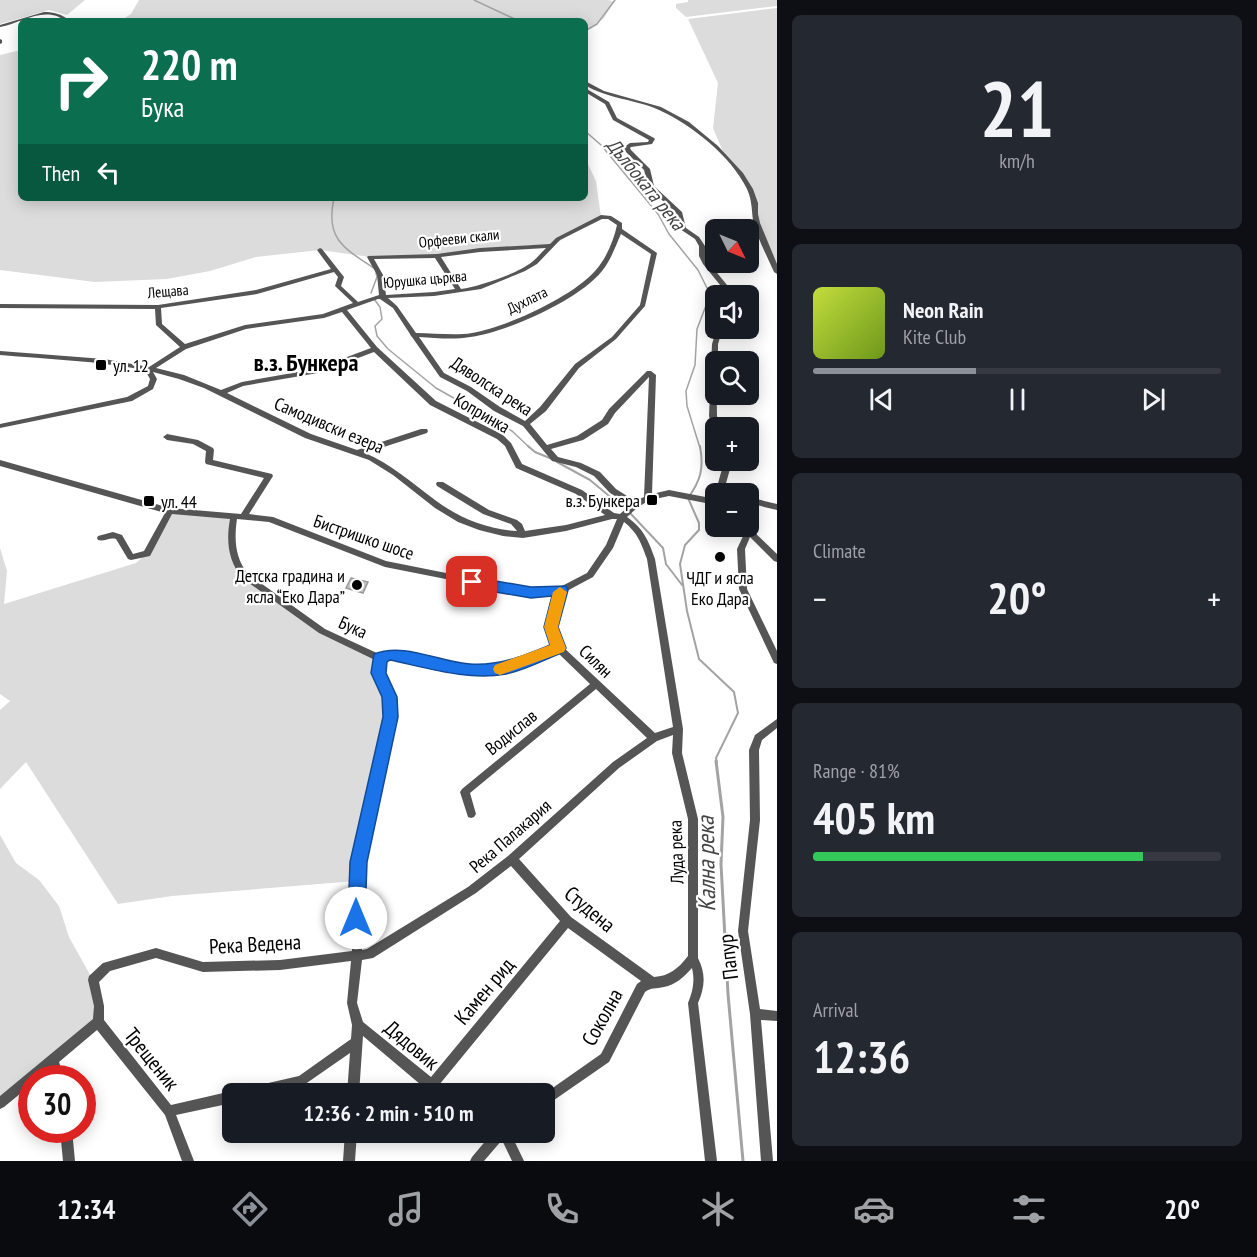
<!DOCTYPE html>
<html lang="en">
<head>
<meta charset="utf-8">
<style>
	:root { --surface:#171b24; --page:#242831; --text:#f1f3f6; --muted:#9ea1a6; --line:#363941; --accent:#8c9099 }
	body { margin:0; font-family:"PT Sans Narrow",sans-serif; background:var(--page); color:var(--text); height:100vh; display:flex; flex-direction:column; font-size:22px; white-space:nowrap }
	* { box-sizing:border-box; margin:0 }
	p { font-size:20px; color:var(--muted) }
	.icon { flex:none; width:33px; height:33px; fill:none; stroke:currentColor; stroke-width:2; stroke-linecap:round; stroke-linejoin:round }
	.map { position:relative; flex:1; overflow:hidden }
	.sheet { display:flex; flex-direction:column; gap:15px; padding:15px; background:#0d0f14; width:480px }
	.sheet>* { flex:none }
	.top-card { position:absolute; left:18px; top:18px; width:570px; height:183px; border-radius:9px; box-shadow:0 3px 15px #0003; background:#0b6e4f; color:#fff; overflow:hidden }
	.needle { width:39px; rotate:133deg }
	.fabs { position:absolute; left:705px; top:219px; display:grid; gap:12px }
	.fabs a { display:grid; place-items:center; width:54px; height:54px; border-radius:9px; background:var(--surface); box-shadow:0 3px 15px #0003; font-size:30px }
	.speed { position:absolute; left:18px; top:1065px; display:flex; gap:12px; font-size:30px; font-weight:700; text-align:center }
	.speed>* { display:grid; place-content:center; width:78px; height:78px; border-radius:50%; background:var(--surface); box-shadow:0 3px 15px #0003; line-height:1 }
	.speed .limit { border:9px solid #d22; background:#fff; color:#111 }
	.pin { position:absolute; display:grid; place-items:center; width:51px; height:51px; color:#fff; margin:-26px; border-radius:12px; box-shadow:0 3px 9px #0006 }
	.me { position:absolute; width:66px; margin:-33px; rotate:0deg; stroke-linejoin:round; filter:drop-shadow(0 0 4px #0008) }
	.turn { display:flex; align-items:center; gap:21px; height:126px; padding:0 24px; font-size:27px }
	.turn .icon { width:78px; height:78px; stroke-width:2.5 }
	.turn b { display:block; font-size:42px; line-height:51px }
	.then { display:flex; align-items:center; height:57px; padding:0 24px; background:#0003; gap:12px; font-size:22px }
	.big { font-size:45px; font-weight:800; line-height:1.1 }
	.sheet .widget { flex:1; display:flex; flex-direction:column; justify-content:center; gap:9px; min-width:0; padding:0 21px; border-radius:9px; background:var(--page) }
	.sheet .dial { align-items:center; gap:0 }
	.dial b { font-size:78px; line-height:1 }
	.song { display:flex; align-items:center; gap:18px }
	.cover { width:72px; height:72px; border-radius:9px; background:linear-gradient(135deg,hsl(70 70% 55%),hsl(80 70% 35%)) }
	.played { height:6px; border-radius:3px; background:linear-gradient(90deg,var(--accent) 40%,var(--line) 40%) }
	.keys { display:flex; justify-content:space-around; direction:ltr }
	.heat { display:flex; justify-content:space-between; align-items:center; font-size:33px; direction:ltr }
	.charge { height:9px; border-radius:4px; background:linear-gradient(90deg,#34c759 81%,var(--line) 0) }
	.trip { position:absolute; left:222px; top:1083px; width:333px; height:60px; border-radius:9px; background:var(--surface); box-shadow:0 3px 15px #0003; font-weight:800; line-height:60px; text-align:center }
	.tab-bar { display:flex; height:96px; justify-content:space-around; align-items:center; background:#090b0e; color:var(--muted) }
	.tab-bar .icon { width:42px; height:42px }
	.tab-bar .active { color:var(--accent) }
	.tab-bar b { font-size:27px; color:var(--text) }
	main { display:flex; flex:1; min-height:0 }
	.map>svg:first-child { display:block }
	.green { fill:#dcdcdc }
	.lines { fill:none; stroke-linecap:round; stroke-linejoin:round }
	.stream-far2 { stroke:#a3a3a3; stroke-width:1.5 }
	.stream-far1 { stroke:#a3a3a3; stroke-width:2 }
	.stream { stroke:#a3a3a3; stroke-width:3 }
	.building { fill:#c4c4c4; stroke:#999; stroke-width:1.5 }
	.minor { fill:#555; fill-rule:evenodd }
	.route { fill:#1a73e8; stroke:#114b97; stroke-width:1.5 }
	.slow { fill:#f59e0b }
	.poi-dot { fill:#000; stroke:#fff; stroke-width:2 }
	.labels { text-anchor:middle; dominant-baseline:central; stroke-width:4.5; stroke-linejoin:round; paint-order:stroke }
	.far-street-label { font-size:15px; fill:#000; stroke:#fff }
	.poi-label { font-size:18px; fill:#000; stroke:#fff; text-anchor:start }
	.street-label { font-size:18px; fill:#000; stroke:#fff }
	.water-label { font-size:20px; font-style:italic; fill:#444; stroke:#fff }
	.near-street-label { font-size:21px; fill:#000; stroke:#fff }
	.district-label { font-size:24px; font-weight:bold; fill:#000; stroke:#fff }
	.near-water-label { font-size:24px; font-style:italic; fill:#444; stroke:#fff }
</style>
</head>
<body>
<main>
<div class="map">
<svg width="777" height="1161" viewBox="0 0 777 1161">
	<rect width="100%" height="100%" fill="#fff"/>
	<path class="green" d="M0,0h85l-18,15 -18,-5 -49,14z
		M139,0h470l5,2 -10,16 -19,14v-11h-465l11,-7z
		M688,0h89v6l-91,11 -10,-9v-4l12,-2z
		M777,8v264l-22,-56v-13l-9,-19 -22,-30 -11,-26 5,-45 -30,-64z
		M21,50v148h564v-40l11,23 5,36 -50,29 -22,-1 -92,11 -67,1 -50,-7 -64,7 -46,14 -43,8 -72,3 -95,-12v-215z
		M170,511l64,5 2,51 70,54 73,37 -1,15 13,44 -35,164 -184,15 -54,8 -92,-142 -26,27v-79l10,-9 -10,-7v-146l7,23 -3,33 132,-41 17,-16z
		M0,835l16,28 23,17 20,26 10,31 24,43 5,42 -98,81z"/>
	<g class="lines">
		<path class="stream-far2" d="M474,0l45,21
			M585,31l12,-7 18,-24
			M585,131l16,14 57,69 11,20 29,36 10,20 -1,13 -10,26 -2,36 -9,26 1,15 13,42
			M334,198c-9,40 9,50 40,70
			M371,293l6,-16 -1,-4
			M374,299l6,8 2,12 -7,7 2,10 11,13 48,39 76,43 18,17"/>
		<path class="stream-far1" d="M528,446l7,6 17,7
			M700,446c4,22 1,34 -12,52l11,25v7l-14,15 -5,19 7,47 12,48 35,33 4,21 -22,45 1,5
			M557,462l33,18 36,30
			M630,513l33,35 3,16 16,21"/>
		<path class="stream" d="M716,761l7,56 -2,47 7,130 15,167"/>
	</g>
	<path class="building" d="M351,578l17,4 -5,11 -17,-5z"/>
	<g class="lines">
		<path class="minor" d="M44,12c10,0 18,2 26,9 -7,0 -10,-5 -18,-6 -17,-3 -35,9 -52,12v-2z
			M0,39l2,1v3l-2,1z
			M585,81l19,10 57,16 28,15 29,24 25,27 10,16 5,14v11l2,9 17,41v10l-3,-2c-7,-16 -15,-31 -20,-47 -3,-13 -1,-23 -7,-36 -16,-33 -55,-64 -88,-79 -24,-11 -51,-11 -74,-25z
			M585,88l24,14 8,16 37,20 1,1 -3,5 -21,3 -1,1 1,2 19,19 4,17 28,26 4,16 13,9 6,9v10l4,7 27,33h-7l-26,-32 -4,-8v-10l-4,-7 -15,-10 -3,-15 -28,-26 -5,-18 -19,-19 -1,-4 6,-4 18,-1 1,-2 -36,-20 -8,-16 -20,-12z
			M601,215l10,1 11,7v6l35,24 -12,53 -29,33 -37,29 -33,43 -16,13 17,21 30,-9 25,-16 7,-11 38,-38h4l5,4 -4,119 17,-4 47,9v6l-47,-9 -19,4 -12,7 -11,10c17,12 21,23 28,42l28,170 -1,24 16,66v139c8,16 7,29 0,45l19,158h-12l-17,-158c5,-12 7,-22 4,-35 -8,9 -17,17 -28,19 -8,2 -13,0 -19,5l-36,70 -65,45v-13l57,-40 36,-70 4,-3 -73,-53 -129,157 7,5 2,4h-16l-5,-4 -64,-54 -4,58h-12l3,-41 -49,34 -29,7h-32l2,-4 4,-2 53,-12 52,-37 1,-14 -5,-22 4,-42 -71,9 -77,2 -47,-14 -46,13 -11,11 5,24v14l67,85 61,-14 4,2 -4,1v9l-56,12 18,46h-12l-17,-46 -68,-85 -38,32 5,16h-10l-4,-9 -12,9h-6v6l-28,23 -4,2v-13l93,-77 1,-13 -6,-26 1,-4 14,-13 53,-15 47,14 77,-2 72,-9 -1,-70 35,-164 -1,-20 -11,-24 1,-13 -56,-27 -77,-55c-14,-18 -16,-37 -12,-59l-58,-5 -22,42 -19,4 -3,-1 -12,-20c-6,-2 -12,3 -18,1l-1,-2 1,-2 15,-4 9,3 11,19 11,-3 21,-38 -165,-47v-6l170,48 71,6 23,-36 -58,-14 -1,-2 1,-11 -13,-7 -26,-4 -4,-3 4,-3 31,6 15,8 1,2 -1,10 59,14 1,2 -24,38 24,3 113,44 145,29 29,-3 27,-14 19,-28 11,-26h-5l-46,12 -43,7 -20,-2 -24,-6 -21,-8 -23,-14 -42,-33 -24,-15 -64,-22 -101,-50 -25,-9 -26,-7 4,7 -4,10 -21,12 -132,27v-4l127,-27 21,-11 2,-7 -5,-9c-48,-9 -97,-11 -145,-15v-4l104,8 45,8 31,-20 -24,-22 -1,-16 -155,-1v-4l158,1 98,-15 75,-21 -14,-19 3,-2 2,1 22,28 -3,9 17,16 21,-7 -2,-20 -10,-18 1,-1 69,-2 43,-6 70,-4 6,-6zM602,219h6l9,6c-3,15 -11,34 -22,46 -23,26 -88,56 -123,62 -18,3 -37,0 -56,0l-19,-27 -9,-8 46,-2 47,-7 44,-18 12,-7 23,-24zM621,234l30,20 -11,51 -28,32 -37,27 -35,43 -15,14 -25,-14 -29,-20 -27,-14 -25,-36c17,1 35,3 51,0 37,-5 109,-37 132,-66 9,-11 13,-24 19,-37zM546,248c-5,5 -9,10 -14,14 -15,12 -52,24 -71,27l-20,-32 39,-5zM435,258l20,31 -21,3 -48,3 -3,-20 -9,-16zM334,272l4,5 -3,9 18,17 -30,11 -78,11 -60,19 -23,-20 -1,-16 96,-14zM378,299h2l13,9 17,26 1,2 1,1 28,40 27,14 27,20 29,15 29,35 24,6 18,9 16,17 20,12 -10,9 -6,-1 -32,-23 -60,-26 -11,-21 -8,-8 -67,-34 -59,-54 -30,-37zM342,312l29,36 -56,21 -73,13 -21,8 -37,-15 -28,-7 30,-19 60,-20 78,-11zM374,352l56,53 67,34 8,7 11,22 60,26 29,21 -39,10 -41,6 -3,-7 -5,-4 -28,-10 -46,-28h-6l-1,2 1,2 46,28 28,10 6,7c-31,-2 -58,-13 -82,-31 -23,-17 -44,-36 -70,-47l62,-20 1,-2 -1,-2h-6l-64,21 -46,-16 -84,-41 16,-7 75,-13zM649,377l-5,120 -9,4 -19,-12 -16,-17 -19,-9 -23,-6 -7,-8 32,-9 25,-16 7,-11zM237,519l32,3 116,45 146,29 25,-2 -9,33 6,19 -35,15 -27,5h-14l-30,-3 -57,-13 -11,4 -54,-25 -77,-55c-13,-16 -14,-35 -11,-55zM624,522c14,11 17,21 23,37l26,168 -18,6 -93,-87 -7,-19 10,-35 28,-15 20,-29zM557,652l33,32 -128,105 -2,3 8,25 3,1 3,-1 2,-3 -6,-21 126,-104 51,49 -34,24 -105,94 -40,31 -101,62 -5,1 -1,-69 35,-164 -3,-20 -11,-24 1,-13 7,-2c39,8 80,22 119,13 17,-4 32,-12 48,-19zM673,735l-1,18 16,66v137c-10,13 -19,20 -34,21l-83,-60 -52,-58 100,-91 38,-27zM511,866l49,55 -129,156 -68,-55 -6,-19 5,-43 11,-2 103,-65z
			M717,328h6l-5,16v18h-2l1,54 3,12h-4v2l-4,-2 -3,-12 3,-72z
			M720,460h8l2,9 -7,25h-7v1l-1,-1 7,-25z
			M748,497l29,7v6l-29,-7z
			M740,526h8l29,28v8l-3,-1 -24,-24 -5,12 2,40 30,62v13l-3,-1 -35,-74 -2,-40 8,-17z
			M777,719v9l-15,12 -3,10 1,70 -12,111 12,78 17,2v10l-16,-1 12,141h-12l-11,-147 -12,-83 12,-111 -1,-70 6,-15z
			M60,1130h12l3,31h-12z
			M345,1132h12l-2,29h-12z
			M493,1132h17l14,29h-12l-10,-21 -18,21h-14l2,-4z"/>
	</g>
	<path class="route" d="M472,577l59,10 35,-1 2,4 -10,37 8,21 -2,4c-19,7 -38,18 -58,22 -38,7 -78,-6 -116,-14l-3,2 -1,11 11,24 1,20 -31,145 -2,56 -3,5 -6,3 -6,-3 -2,-5 2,-56 33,-145 -1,-20 -11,-24 3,-19c30,-12 65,8 96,10 30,2 53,-8 80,-19l-6,-18 8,-31 -21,2 -59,-10 -7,-6z"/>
	<path class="slow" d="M560,587l7,5 -9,35 8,21 -2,4 -64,23 -5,-2 -2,-4 2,-4 55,-20 -6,-18 9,-35z"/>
	<g class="poi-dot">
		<rect x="95" y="359" width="12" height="12" rx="3"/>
		<rect x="646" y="494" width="12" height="12" rx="3"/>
		<rect x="143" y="495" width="12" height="12" rx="3"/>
		<circle cx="720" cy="557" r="6"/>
		<circle cx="357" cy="585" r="6"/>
	</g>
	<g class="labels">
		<g class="far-street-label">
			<text transform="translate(459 238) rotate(-6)">Орфееви скали</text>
			<text transform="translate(425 279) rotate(-5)">Юрушка църква</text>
			<text transform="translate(168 291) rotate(-5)">Лещава</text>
			<text transform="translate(527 300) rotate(-26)">Духлата</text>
		</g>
		<g class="poi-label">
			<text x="113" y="365">ул. 12</text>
			<text x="640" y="500" text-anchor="end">в.з. Бункера</text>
			<text x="161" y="501">ул. 44</text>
			<text x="345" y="575" text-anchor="end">Детска градина и<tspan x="345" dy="21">ясла “Еко Дара”</tspan></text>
			<text x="720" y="577" text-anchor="middle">ЧДГ и ясла<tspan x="720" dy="21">Еко Дара</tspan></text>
		</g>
		<g class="street-label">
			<text transform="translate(492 386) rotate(33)">Дяволска река</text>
			<text transform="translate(482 413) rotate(30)">Копринка</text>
			<text transform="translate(329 425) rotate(23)">Самодивски езера</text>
			<text transform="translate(364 537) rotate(19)">Бистришко шосе</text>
			<text transform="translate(353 627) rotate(24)">Бука</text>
			<text transform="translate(596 661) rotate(44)">Силян</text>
			<text transform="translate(511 732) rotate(-39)">Водислав</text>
			<text transform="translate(510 836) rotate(-41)">Река Палакария</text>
			<text transform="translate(676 852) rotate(-92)">Луда река</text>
		</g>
		<g class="water-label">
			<text transform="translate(646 184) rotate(51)">Дълбоката река</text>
		</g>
		<g class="near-street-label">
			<text transform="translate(590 909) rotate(40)">Студена</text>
			<text transform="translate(255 944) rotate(-3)">Река Ведена</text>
			<text transform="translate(728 957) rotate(-97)">Папур</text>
			<text transform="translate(484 991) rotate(-50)">Камен рид</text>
			<text transform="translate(602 1017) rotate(-61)">Соколна</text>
			<text transform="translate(412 1045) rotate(40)">Дядовик</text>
			<text transform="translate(152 1059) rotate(51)">Трещеник</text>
		</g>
		<g class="district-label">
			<text x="306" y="362">в.з. Бункера</text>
		</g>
		<g class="near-water-label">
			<text transform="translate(706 864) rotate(-91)">Кална река</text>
		</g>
	</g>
</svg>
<div class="fabs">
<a><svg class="needle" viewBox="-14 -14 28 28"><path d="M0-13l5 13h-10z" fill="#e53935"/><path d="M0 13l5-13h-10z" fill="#9ea1a6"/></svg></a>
<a><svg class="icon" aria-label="sound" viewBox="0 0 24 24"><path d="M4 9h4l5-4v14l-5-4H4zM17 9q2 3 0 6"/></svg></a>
<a><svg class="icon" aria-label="search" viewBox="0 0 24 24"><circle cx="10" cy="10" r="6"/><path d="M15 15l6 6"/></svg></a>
<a>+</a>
<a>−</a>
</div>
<div class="speed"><div class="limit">30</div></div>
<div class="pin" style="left:472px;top:582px;background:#d93025"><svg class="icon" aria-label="arrive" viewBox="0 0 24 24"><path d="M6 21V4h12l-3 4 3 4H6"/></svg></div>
<svg class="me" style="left:356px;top:918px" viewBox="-20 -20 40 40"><circle r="19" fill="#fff"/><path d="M0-13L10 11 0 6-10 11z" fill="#1a73e8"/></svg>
<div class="trip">12:36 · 2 min · 510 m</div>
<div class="top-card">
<div class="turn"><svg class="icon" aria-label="right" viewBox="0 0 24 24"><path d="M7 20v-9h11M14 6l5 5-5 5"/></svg><div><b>220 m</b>Бука</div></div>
<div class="then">Then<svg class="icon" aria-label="left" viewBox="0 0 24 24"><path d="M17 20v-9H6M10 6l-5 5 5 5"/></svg></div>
</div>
</div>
<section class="sheet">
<div class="widget dial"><b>21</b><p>km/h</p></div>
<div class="widget">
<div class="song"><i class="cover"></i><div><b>Neon Rain</b><p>Kite Club</p></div></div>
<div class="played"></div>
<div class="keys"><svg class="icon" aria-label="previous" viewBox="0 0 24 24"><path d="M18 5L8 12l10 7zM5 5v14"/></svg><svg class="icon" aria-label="pause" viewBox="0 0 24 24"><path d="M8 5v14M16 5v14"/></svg><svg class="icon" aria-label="next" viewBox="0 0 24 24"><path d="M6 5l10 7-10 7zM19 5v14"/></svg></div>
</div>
<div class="widget"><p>Climate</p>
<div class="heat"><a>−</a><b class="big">20°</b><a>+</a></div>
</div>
<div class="widget"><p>Range · 81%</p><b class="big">405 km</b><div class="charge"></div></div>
<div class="widget"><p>Arrival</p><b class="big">12:36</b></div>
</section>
</main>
<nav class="tab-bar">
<b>12:34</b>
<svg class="icon active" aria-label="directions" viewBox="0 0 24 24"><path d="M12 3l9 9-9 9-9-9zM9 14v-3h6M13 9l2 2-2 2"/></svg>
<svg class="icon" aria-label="music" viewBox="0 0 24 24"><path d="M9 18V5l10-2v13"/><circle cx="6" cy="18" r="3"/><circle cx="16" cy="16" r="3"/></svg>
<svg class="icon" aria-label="phone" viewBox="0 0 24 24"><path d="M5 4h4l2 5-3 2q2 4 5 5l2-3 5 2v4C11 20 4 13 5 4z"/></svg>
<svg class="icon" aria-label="climate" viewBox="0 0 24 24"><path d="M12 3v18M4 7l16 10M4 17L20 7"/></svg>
<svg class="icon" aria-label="car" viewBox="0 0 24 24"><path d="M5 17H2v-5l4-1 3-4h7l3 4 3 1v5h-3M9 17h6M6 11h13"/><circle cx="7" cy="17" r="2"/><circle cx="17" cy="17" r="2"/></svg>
<svg class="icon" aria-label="filters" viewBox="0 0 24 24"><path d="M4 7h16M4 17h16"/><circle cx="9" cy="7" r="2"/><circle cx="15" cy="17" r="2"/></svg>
<b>20°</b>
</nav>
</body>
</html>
